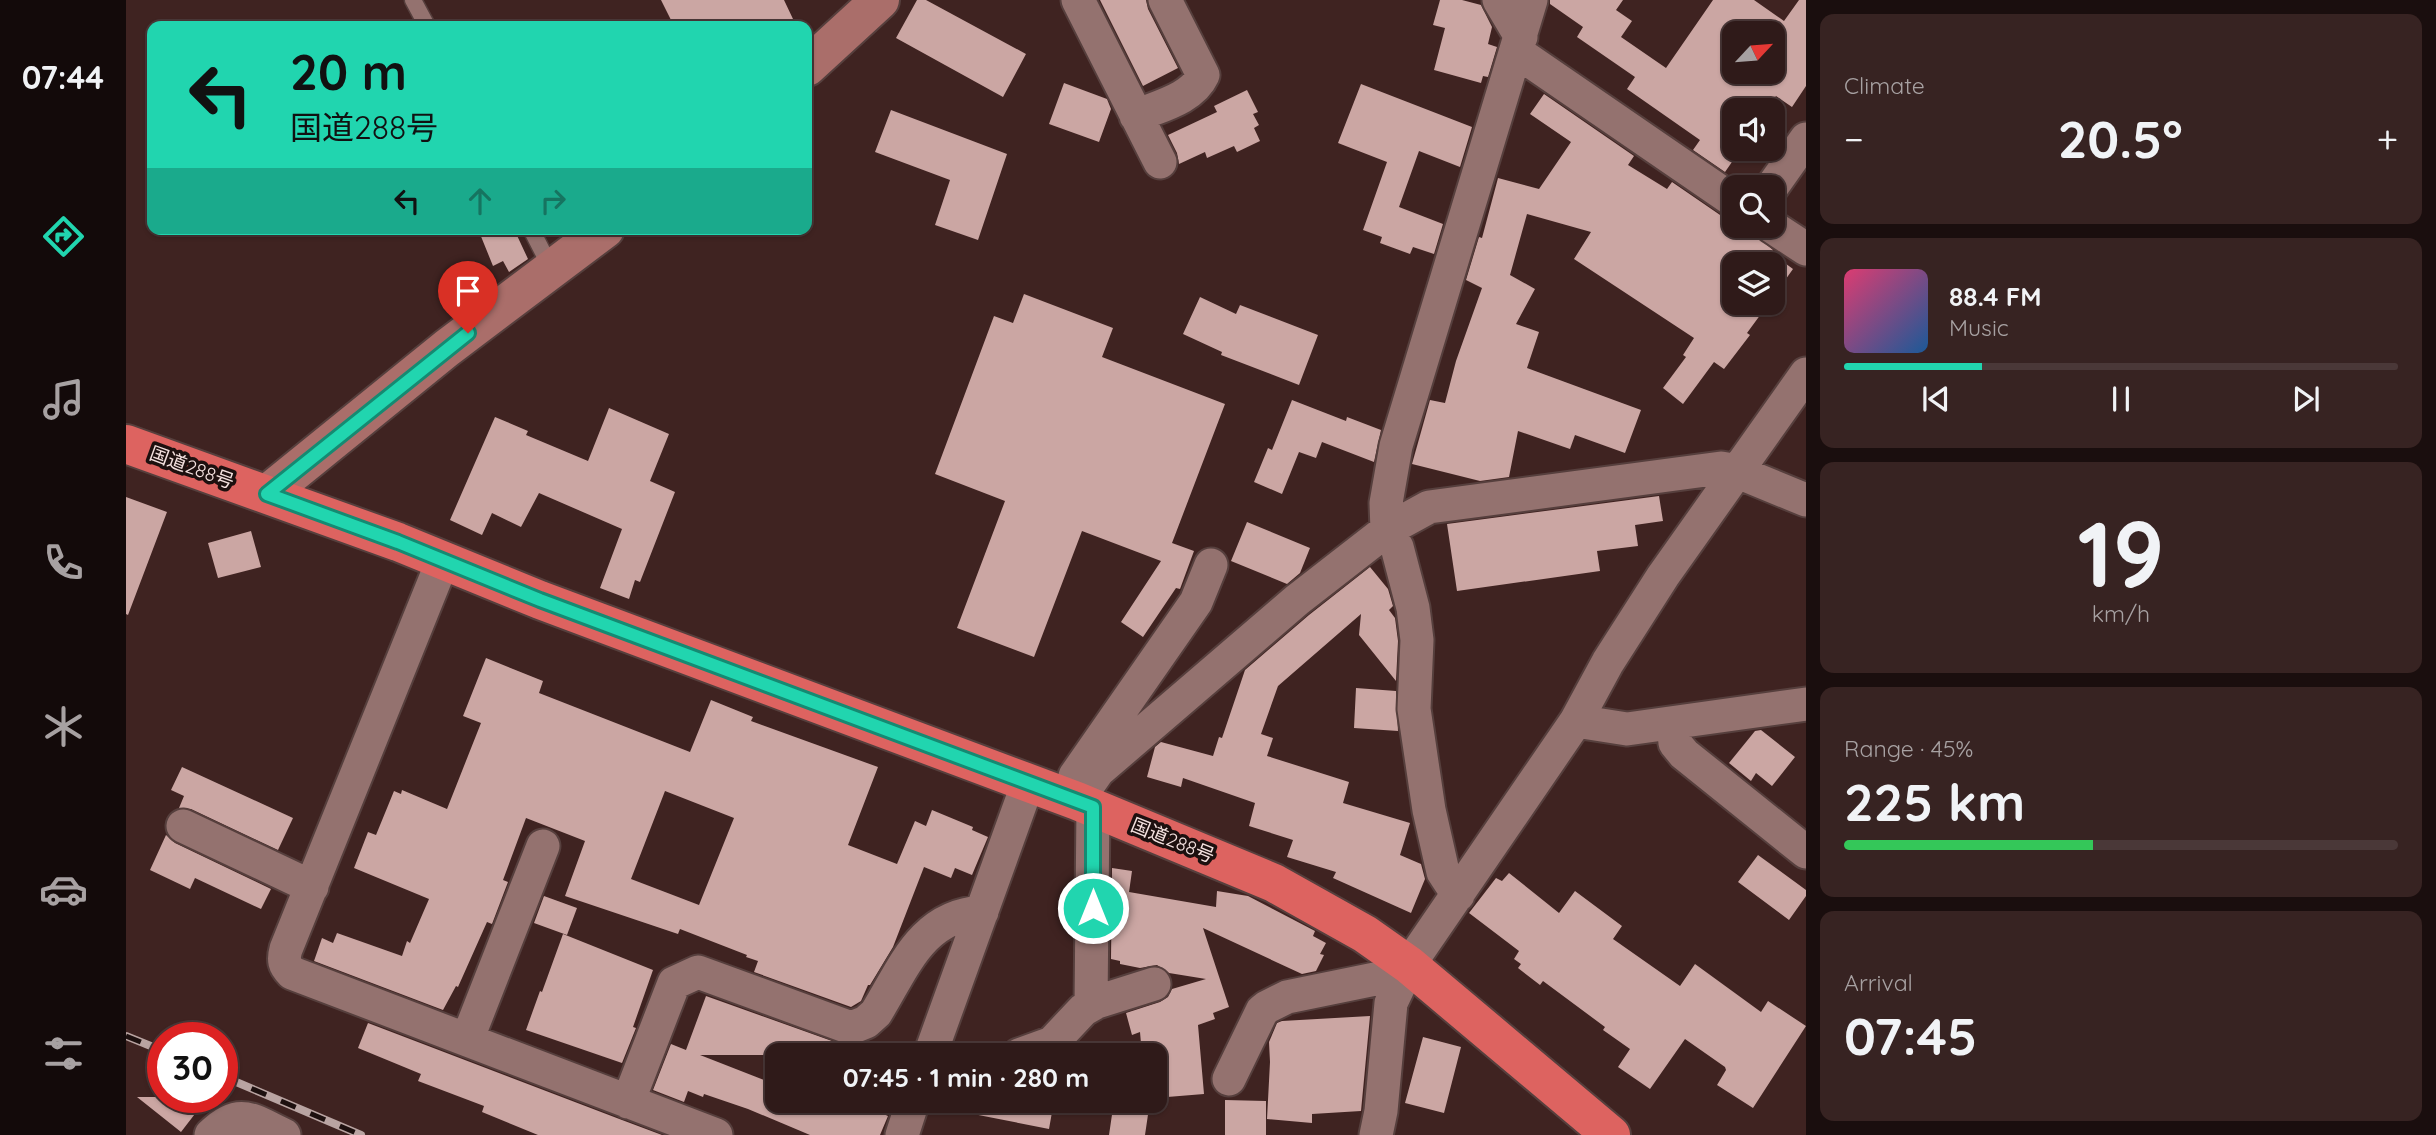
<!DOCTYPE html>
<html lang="en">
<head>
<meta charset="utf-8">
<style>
	:root { --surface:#2f1a19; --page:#372322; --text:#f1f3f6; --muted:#a7a1a2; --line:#4a3838; --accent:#21d5af }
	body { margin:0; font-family:Quicksand,"Noto Sans JP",sans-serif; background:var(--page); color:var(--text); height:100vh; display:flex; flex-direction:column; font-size:26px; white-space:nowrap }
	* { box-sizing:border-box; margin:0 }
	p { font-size:23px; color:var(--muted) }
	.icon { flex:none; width:38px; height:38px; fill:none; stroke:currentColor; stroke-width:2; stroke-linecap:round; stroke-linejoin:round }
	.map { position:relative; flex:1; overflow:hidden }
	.drawer { display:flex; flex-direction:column; gap:14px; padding:14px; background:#1a0e0e; width:630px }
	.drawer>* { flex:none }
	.top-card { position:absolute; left:21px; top:21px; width:665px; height:214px; border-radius:14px; box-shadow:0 2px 5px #0004,0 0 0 2px var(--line); background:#21d5af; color:#111; overflow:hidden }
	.needle { width:46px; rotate:64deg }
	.fabs { position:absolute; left:1596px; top:21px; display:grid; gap:14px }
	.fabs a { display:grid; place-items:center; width:63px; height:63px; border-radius:14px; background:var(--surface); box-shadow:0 2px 5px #0004,0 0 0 2px var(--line); font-size:35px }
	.speed { position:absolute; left:21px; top:1022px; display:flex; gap:14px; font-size:35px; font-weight:700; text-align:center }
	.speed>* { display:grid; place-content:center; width:91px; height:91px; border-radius:50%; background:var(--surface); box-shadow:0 2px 5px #0004,0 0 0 2px var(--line); line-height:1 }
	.speed .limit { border:10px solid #d22; background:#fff; color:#111 }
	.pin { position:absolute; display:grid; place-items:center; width:60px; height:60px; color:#fff; margin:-72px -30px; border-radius:50% 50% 50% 0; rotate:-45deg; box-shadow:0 0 7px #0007 }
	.pin .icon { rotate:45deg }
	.me { position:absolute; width:77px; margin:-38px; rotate:0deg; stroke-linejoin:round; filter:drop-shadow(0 0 5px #0008) }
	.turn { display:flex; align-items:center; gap:24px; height:147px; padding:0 28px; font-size:32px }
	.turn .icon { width:91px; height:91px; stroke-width:2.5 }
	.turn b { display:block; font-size:49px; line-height:60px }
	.lanes { display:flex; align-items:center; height:66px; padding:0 28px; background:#0003; justify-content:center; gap:35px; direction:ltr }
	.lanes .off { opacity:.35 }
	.big { font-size:52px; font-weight:700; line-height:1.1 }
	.drawer .tile { flex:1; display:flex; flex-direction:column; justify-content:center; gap:10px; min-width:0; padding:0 24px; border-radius:14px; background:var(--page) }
	.drawer .dial { align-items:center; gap:0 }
	.dial b { font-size:91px; line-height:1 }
	.song { display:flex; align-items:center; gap:21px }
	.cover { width:84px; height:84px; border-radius:10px; background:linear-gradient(135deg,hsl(340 70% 55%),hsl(210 70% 35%)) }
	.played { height:7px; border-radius:4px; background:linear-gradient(90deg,var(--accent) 25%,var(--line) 25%) }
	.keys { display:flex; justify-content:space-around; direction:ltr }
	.heat { display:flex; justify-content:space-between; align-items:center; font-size:38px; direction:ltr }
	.charge { height:10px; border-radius:5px; background:linear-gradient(90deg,#34c759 45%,var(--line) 0) }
	.trip { position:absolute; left:639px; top:1043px; width:402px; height:70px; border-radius:14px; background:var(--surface); box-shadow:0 2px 5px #0004,0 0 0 2px var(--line); font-weight:700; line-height:70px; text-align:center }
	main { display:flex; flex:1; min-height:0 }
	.menu { display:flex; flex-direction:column; width:126px; justify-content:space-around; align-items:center; background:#130a0a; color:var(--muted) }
	.menu .icon { width:49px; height:49px }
	.menu .on { color:var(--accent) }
	.menu b { font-size:32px; color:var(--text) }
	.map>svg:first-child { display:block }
	.building { fill:#cba6a3; fill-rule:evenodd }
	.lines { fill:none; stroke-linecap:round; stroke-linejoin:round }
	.lane-casing { stroke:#563f3d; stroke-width:19 }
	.street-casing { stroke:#563f3d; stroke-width:37 }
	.secondary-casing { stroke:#563f3d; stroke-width:42 }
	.highway-casing { stroke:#563f3d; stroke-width:42 }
	.lane { stroke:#94726f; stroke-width:16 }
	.street { stroke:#94726f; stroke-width:33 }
	.secondary { stroke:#aa6e6a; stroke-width:38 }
	.highway { stroke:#dd6360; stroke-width:38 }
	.rail-casing { stroke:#b9a4a2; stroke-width:8 }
	.rail { stroke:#1d100f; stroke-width:5; stroke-dasharray:16; stroke-linecap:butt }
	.route-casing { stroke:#158a72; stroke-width:18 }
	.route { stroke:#21d5af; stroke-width:12 }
	.labels { text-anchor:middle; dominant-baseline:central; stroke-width:7; stroke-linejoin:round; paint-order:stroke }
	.street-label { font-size:19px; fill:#f5e2e0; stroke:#1d100f }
</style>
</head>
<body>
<main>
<nav class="menu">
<b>07:44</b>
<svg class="icon on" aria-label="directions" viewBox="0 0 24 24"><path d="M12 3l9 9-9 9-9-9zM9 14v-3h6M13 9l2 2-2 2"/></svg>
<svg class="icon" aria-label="music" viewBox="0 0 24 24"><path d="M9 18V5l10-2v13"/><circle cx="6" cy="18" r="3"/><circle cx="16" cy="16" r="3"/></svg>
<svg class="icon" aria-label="phone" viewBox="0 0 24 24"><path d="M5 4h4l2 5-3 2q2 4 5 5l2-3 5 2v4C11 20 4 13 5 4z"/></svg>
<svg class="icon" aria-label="climate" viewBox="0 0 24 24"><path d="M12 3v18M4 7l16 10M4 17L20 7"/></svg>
<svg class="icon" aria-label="car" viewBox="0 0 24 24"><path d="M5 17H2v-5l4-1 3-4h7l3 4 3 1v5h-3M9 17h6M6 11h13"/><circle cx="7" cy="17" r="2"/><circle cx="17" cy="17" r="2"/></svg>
<svg class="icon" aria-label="filters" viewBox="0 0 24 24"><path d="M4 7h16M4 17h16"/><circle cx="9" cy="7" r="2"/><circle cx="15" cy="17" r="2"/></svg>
</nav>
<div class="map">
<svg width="1680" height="1135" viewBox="0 0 1680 1135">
	<rect width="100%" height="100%" fill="#3f2321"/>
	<path class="building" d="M535,0h123l9,19 -14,7h-105z
		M791,0h9l100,54 -23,43 -107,-59z
		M974,0h46l2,9 30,59 -35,18z
		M1314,0h22l19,5 11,22 -4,17 9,3 -9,30 -5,-1 -2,7 -47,-13 11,-42 -12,-3z
		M1424,0h73l-7,10 16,11 -11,16 45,31 47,-68h41l30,21 15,-21h7v86l-14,21 -16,-11 -9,14h-33v39h7l-16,23 -32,-22 7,-10 -73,-51 8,-12 -58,-40 6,-10 -33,-23zM1608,33h39v39h-39z
		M938,83l43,16 4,10 -12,33 -50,-18z
		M1235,84l111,43 -12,40 -41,-16 -20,56 44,17 -9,30 -21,-7 -3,7 -30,-11 2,-6 -19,-7 24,-68 -49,-19z
		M1121,90l11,22 -5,2 6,11 -5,3 6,13 -23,11 -3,-6 -27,12 -2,-6 -26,12 -2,-11 -9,-18 49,-23 -3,-6z
		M1418,94l90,62 -6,9 39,24 5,-7 51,35 11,3v6h10l29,24 -2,3 22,16 -20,28v-33h-39v39h35l-22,30 3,2 -26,34 -10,-7 -31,42 -20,-16 23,-31 -3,-2 11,-17 -120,-79 17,-27 -64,-18 -17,61 25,14 -19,35 23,8 -12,36 114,42 -16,43 -50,-18 -5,14 -52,-18 -9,46 -29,4 -68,-17 18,-64 15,3 11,-42 26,-73 -16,-8 13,-43 3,1 16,-60 41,11 32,-47 -41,-28z
		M765,110l116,44 -29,86 -43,-15 15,-45 -75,-28z
		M352,229h36l14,30 -19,13 -6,-11 -10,5z
		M898,294l89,34 -11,29 123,47 -53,139 22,8 -14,38 -4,-1 -33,49 -22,-15 40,-61 -79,-30 -48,126 -77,-29 48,-127 -70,-27 59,-158 19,7z
		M1074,297l36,17 4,-9 78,30 -19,50 -78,-30 1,-3 -39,-18z
		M1166,400l54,21 1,-4 34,13 -7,32 -52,-20 -6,16 -17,-6 -17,42 -28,-12 14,-34 4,2z
		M483,408l60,26 -19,47 25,11 -35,90 -5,-2 -6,19 -29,-11 22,-59 -83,-36 -18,34 -29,-14 -10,22 -32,-15 45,-103 33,14 -2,4 62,26z
		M1533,496l4,25 -28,4 3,21 -41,5 3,20 -143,20 -10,-67z
		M0,497l41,15 -39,103 -2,-1z
		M1121,522l63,26 -10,25 -13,11 -56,-23z
		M125,531l10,36 -43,11 -10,-35z
		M1244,567l18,22 5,17 -4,4 6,8 3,23 -2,40 -37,-46 2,-21 -83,72 -17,48 12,4 -6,18 82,26 -6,21 67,20 -10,32 21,9 4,15 -14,34 -78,-35 3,-6 -49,-15 6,-17 -44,-14 6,-23 -72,-25 -2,9 -34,-10 8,-30 6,-5 52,14 6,-19 3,1 23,-68 64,-55z
		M360,658l57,23 -4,12 151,59 21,-52 42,17 -2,4 127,46 -30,78 49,19 18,-43 11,5 6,-16 41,17 -1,3 16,7 -16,38 -17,-7 -4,10 -27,-11 -31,80 -23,38h-2l-7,16 -10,6 -97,-35 4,-11 -12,-4 1,-2 -67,-26 -2,5 -113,-38 20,-55 -59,-23 -23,62 5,2 -16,42 -5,-2 -29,65 -2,-1 -13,24 -129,-49 8,-23 11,5 4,-10 65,23 5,-15 3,2 19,-44 -75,-31 14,-36 8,3 18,-44 7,3 1,-4 45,19 34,-86 -18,-7zM539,791l69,27 -35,87 -68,-26z
		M1230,688l40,3 2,40 -44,-3z
		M1635,730l34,27 -23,29 -16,-13 -5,8 -22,-18 26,-32z
		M56,767l111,51 -15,32 -87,-41 -12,-1 5,-12 -13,-6z
		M40,835l9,8 96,46 -10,20 -66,-31 -5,11 -40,-19z
		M1632,855l48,35v6l-17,24 -51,-38z
		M986,868l20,3 -3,21 87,15 1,-16 31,5 67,35 -2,5 13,7 -6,11 4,1 -8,16 -14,3 -99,-46 26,79 -16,6 2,6 -17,6 6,69 -49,4v-43h-13l-2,-23 -8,3 -6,-22 34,-11 8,-5 4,-8 34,-10 -37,-6 -12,-8 -17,3 -20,-4v-3l-9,-2z
		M1383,873l50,40 16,-22 47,35 -9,13 67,47 15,-22 66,48 7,-11 38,25 -53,82 -36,-23 9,-15 -1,-3 -40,-28 -35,50 -32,-22 12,-18 -27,-19 2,-3 -62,-46 -3,4 -22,-17 3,-4 -7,-5 5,-8 -50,-38 27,-35 6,3z
		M418,896l33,12 -10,27 -33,-12z
		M437,934l90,36 -20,57 3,1 -14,35 -96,-33 14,-39 2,1z
		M580,996l140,50 -4,9h-142l77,30v16h77l34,15 -8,19h-70l-62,-26 -44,-15 -1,3 -15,-6 -4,11 -31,-12 18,-46 15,6z
		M1244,1016l-9,95 -49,3v9l-45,-4 3,-57 -1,-20 8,-19 5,-2z
		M242,1023l254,97 40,15h-124l-56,-23 2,-6 -66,-25 3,-7 -63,-26z
		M1297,1037l38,10 -17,66 -39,-10z
		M11,1097h71l-27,35z
		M1099,1100l41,1v34h-41z
		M838,1101h90l-5,28 -86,-17z
		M988,1101h36l-5,34h-36z"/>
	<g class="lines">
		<defs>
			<path id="lane" d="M287,0l14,26
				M405,229l21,41"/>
			<path id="street" d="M952,0l82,162
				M1373,0l22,37
				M1391,52l217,149
				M1010,116c23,-10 56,-17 67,-41l-38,-75
				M1646,187l34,-48
				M1645,226l35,23
				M317,560l-157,389c-3,11 -2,16 6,24l424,162
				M1450,721l51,8 179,-25
				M1547,723l2,20 9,11 122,98
				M949,776l121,-174 15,-37
				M951,801l21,-30 199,-171 90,-70 42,-23 292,-39 12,2 73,30
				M57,826l129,61
				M1332,895l-15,-23 -14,-62 -15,-101 3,-69 -4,-32 -16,-61 -10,-17 -1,-27 10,-57 135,-446
				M965,1005l2,-198
				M341,1040l76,-194
				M804,1055l98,-272
				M893,1055l33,-12 31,-33 14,-8 57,-18
				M1103,1079l33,-68 5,-4 20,-10 88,-18 16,-2 12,1
				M502,1102l46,-119 24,-11 153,56 15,-6 10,-9c28,-45 45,-97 106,-101
				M85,1135c29,-29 42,-14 73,0
				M776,1135l11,-34
				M1250,1135l5,-24 10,-108 18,-38 167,-244 32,-59 55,-86 143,-202"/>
			<path id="secondary" d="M681,67l73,-67
				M141,494l180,-146 158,-119"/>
			<path id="highway" d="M0,444l272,98 142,58 537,201 197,82 91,51 44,31 202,170"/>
		</defs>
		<use href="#lane" class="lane-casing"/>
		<use href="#street" class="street-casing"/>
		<use href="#secondary" class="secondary-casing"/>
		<use href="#highway" class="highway-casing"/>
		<use href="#lane" class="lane"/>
		<use href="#street" class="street"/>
		<use href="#secondary" class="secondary"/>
		<use href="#highway" class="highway"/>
		<defs>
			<path id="rail" d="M0,1036l37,15
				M96,1076l139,59"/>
		</defs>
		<use href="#rail" class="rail-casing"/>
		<use href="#rail" class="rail"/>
	</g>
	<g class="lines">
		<defs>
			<path id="route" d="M342,333l-201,161 131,48 142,58 553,207v101"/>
		</defs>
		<use href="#route" class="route-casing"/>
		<use href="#route" class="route"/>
	</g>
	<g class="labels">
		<g class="street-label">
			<text transform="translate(66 467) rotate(20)">国道288号</text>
			<text transform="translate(1047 840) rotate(22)">国道288号</text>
		</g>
	</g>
</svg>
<div class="fabs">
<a><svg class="needle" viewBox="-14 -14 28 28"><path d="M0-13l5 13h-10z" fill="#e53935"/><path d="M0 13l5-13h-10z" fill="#a7a1a2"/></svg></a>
<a><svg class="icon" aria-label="sound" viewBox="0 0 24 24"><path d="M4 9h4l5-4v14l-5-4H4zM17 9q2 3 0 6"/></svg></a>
<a><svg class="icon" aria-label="search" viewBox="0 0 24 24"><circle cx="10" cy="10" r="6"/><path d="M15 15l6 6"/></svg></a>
<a><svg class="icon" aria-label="layers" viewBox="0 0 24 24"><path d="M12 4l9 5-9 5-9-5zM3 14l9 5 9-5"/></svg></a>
</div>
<div class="speed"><div class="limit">30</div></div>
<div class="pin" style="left:342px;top:333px;background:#d93025"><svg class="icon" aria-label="arrive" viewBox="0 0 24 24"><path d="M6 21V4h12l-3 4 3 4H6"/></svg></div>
<svg class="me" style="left:967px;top:908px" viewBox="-20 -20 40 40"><circle r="17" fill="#21d5af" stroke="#fff" stroke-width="3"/><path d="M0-11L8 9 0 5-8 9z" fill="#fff"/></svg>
<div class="trip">07:45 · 1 min · 280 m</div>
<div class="top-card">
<div class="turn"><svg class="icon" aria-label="left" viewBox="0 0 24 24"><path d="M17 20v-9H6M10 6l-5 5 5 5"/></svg><div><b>20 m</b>国道288号</div></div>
<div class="lanes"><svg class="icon" aria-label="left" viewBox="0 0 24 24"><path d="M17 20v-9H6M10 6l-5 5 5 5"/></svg><svg class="icon off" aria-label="ahead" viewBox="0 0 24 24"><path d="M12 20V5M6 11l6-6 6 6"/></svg><svg class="icon off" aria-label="right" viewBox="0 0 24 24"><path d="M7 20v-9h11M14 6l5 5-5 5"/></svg></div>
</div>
</div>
<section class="drawer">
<div class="tile"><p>Climate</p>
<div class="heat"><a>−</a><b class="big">20.5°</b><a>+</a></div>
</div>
<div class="tile">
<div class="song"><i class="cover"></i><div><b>88.4 FM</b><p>Music</p></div></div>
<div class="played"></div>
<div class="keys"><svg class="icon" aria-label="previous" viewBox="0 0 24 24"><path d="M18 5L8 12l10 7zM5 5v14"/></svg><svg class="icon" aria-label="pause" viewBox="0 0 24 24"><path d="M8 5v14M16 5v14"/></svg><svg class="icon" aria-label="next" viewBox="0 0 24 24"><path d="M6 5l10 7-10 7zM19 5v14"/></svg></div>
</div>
<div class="tile dial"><b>19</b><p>km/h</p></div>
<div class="tile"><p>Range · 45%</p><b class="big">225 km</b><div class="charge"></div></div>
<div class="tile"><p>Arrival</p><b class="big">07:45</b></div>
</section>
</main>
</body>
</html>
